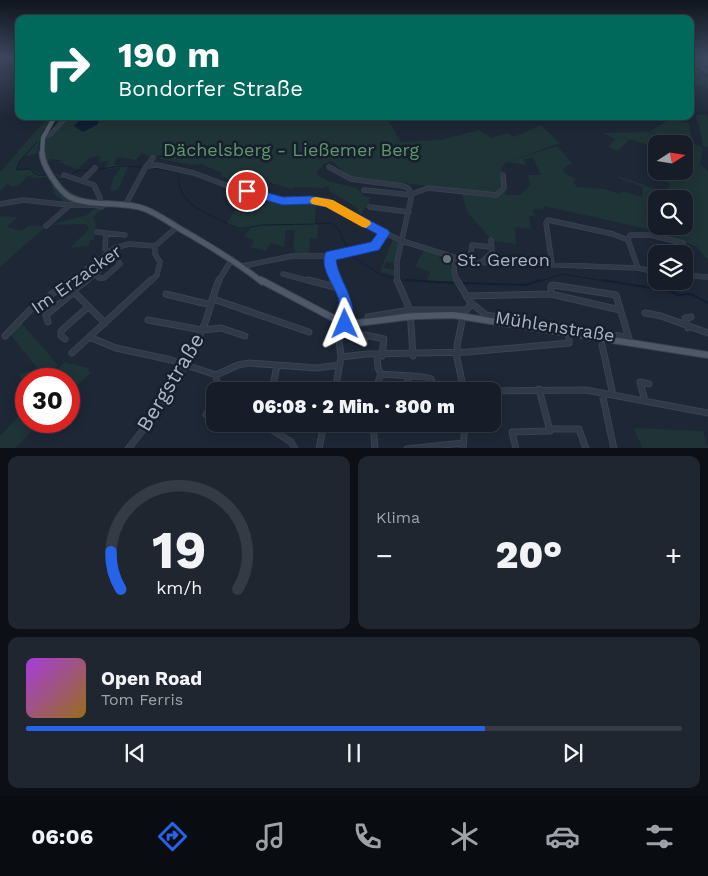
<!DOCTYPE html>
<html lang="de">
<head>
<meta charset="utf-8">
<style>
	:root { --surface:#161d28; --page:#1f2630; --text:#f1f3f6; --muted:#9ea2a8; --line:#353b45; --accent:#2563eb }
	body { margin:0; font-family:"Work Sans",sans-serif; background:var(--page); color:var(--text); height:100vh; display:flex; flex-direction:column; font-size:19px; white-space:nowrap }
	* { box-sizing:border-box; margin:0 }
	p { font-size:16px; color:var(--muted) }
	.icon { flex:none; width:28px; height:28px; fill:none; stroke:currentColor; stroke-width:2; stroke-linecap:round; stroke-linejoin:round }
	.map { position:relative; height:448px; overflow:hidden }
	.panel { display:flex; flex-direction:column; gap:8px; padding:8px; background:#0c1016; flex:1 }
	.panel>* { flex:none }
	.hud { position:absolute; left:15px; top:15px; width:679px; height:105px; border-radius:10px; box-shadow:0 2px 12px #0003,0 0 0 1px var(--line); background:#00695c; color:#fff; overflow:hidden }
	.needle { width:32px; rotate:78deg }
	.buttons { position:absolute; left:648px; top:135px; display:grid; gap:10px }
	.buttons a { display:grid; place-items:center; width:45px; height:45px; border-radius:10px; background:var(--surface); box-shadow:0 2px 12px #0003,0 0 0 1px var(--line); font-size:25px }
	.speed { position:absolute; left:15px; top:368px; display:flex; gap:10px; font-size:25px; font-weight:700; text-align:center }
	.speed>* { display:grid; place-content:center; width:65px; height:65px; border-radius:50%; background:var(--surface); box-shadow:0 2px 12px #0003,0 0 0 1px var(--line); line-height:1 }
	.speed .limit { border:8px solid #d22; background:#fff; color:#111 }
	.pin { position:absolute; display:grid; place-items:center; width:42px; height:42px; color:#fff; margin:-21px; border:2px solid #fff; border-radius:50%; box-shadow:0 1px 5px #0007 }
	.me { position:absolute; width:55px; margin:-28px; rotate:359deg; stroke-linejoin:round; filter:drop-shadow(0 0 4px #0008) }
	.turn { display:flex; align-items:center; gap:18px; height:105px; padding:0 20px; font-size:22px }
	.turn .icon { width:65px; height:65px; stroke-width:2.5 }
	.turn b { display:block; font-size:35px; line-height:42px }
	.big { font-size:38px; font-weight:800; line-height:1.1 }
	.panel .widget { flex:1; display:flex; flex-direction:column; justify-content:center; gap:8px; min-width:0; padding:0 18px; border-radius:10px; background:var(--page) }
	.panel .dial { align-items:center; gap:0 }
	.dial svg { height:130px; overflow:visible; fill:none; stroke:var(--line); stroke-width:7; stroke-linecap:round; text-anchor:middle }
	.dial text { fill:var(--text); stroke:none }
	.song { display:flex; align-items:center; gap:15px }
	.cover { width:60px; height:60px; border-radius:8px; background:linear-gradient(135deg,hsl(280 70% 55%),hsl(40 70% 35%)) }
	.played { height:5px; border-radius:2px; background:linear-gradient(90deg,var(--accent) 70%,var(--line) 70%) }
	.keys { display:flex; justify-content:space-around; direction:ltr }
	.heat { display:flex; justify-content:space-between; align-items:center; font-size:28px; direction:ltr }
	.panel .tiles { flex:1; display:grid; gap:8px; grid-template-columns:1fr 1fr }
	.widget:last-child { grid-column:span 2 }
	.trip { position:absolute; left:206px; top:382px; width:295px; height:50px; border-radius:10px; background:var(--surface); box-shadow:0 2px 12px #0003,0 0 0 1px var(--line); font-weight:800; line-height:50px; text-align:center }
	.dock { display:flex; height:80px; justify-content:space-around; align-items:center; background:#090c10; color:var(--muted) }
	.dock .icon { width:35px; height:35px }
	.dock .selected { color:var(--accent) }
	.dock b { font-size:22px; color:var(--text) }
	.map>svg:first-child { display:block }
	.green { fill:#1f3437; fill-rule:evenodd }
	.water { fill:#111f33 }
	.lines { fill:none; stroke-linecap:round; stroke-linejoin:round }
	.stream-far1 { stroke:#111f33; stroke-width:1 }
	.stream { stroke:#111f33; stroke-width:2 }
	.minor-far2-casing { stroke:#3a4350; stroke-width:4 }
	.minor-far1-casing { stroke:#3a4350; stroke-width:5.5 }
	.minor-casing { stroke:#3a4350; stroke-width:7 }
	.major-far2-casing { stroke:#3a4350; stroke-width:5 }
	.major-far1-casing { stroke:#3a4350; stroke-width:7 }
	.major-casing { stroke:#3a4350; stroke-width:8 }
	.minor-far2 { stroke:#303947; stroke-width:2.5 }
	.minor-far1 { stroke:#303947; stroke-width:4 }
	.minor { stroke:#303947; stroke-width:5 }
	.major-far2 { stroke:#4e5867; stroke-width:4 }
	.major-far1 { stroke:#4e5867; stroke-width:5 }
	.major { stroke:#4e5867; stroke-width:6 }
	.major-bridge-casing { stroke:#3a4350; stroke-width:8; stroke-linecap:butt }
	.major-bridge { stroke:#4e5867; stroke-width:6 }
	.route { fill:#2563eb; stroke:#184099 }
	.slow { fill:#f59e0b }
	.worship-dot { fill:#6b7280; stroke:#161f2b; stroke-width:2 }
	.labels { text-anchor:middle; dominant-baseline:central; stroke-width:5; stroke-linejoin:round; paint-order:stroke }
	.park-label { font-size:18px; fill:#60966d; stroke:#161f2b }
	.poi-label { font-size:18px; fill:#aab4c4; stroke:#161f2b; text-anchor:start }
	.street-label { font-size:18px; fill:#aab4c4; stroke:#161f2b }
	.near-street-label { font-size:21px; fill:#aab4c4; stroke:#161f2b }
</style>
</head>
<body>
<div class="map">
<svg width="708" height="449" viewBox="0 0 708 449">
	<rect width="100%" height="100%" fill="#1d2736"/>
	<path class="green" d="M690,65l18,13v10l-18,-5z
		M706,114l2,3v30l-5,-1 -4,-21 -4,-10z
		M49,116h3c-8,12 -14,23 -14,37l-15,4 -6,9v3c4,1 9,-1 13,0 9,3 16,9 27,5l10,4 -8,5 18,13 10,3 -5,5 -20,-1 1,-3 -9,-6 -3,-12 -4,-5 -11,1 -8,-2 -10,10 -6,1 -5,-3 -7,8v-20z
		M60,116h206l8,4 2,-4h110l15,26 39,-2 39,-10 12,8 17,-5 6,4 27,-12 19,18 -55,20 -3,5 1,16 -9,9 -145,-16 -17,-16 -8,3 -8,10 12,7 28,7 10,9h4l-2,11h-3l-4,6 -5,-3 2,-3c-12,-7 -21,-12 -30,-18l2,-2 -3,-2 -4,2 -30,-1 -1,2 -34,-10 -3,3 -19,-6 -3,4 -13,-4 2,-3 -21,-9 -10,1 -31,-6 4,-5 -12,4 -10,-5 -6,7 -19,-3 -3,8h15l-11,25 -6,1 -2,-1 3,-11 8,-12 -16,3 3,-9 -10,1 2,-6 -11,2 -11,11 -15,-5 1,-1h-5l2,-3 -10,-1 -5,4c-7,-19 4,-32 14,-47z
		M682,116l-4,5 11,2 4,20 -44,-11 24,-15z
		M647,132l56,15 -3,17 8,7v90l-11,-14 -24,-9v2l-20,-6 -1,-4 -108,-24 -1,4 -10,-1 1,7h-5l2,13 -16,-2 1,17 -24,-3 -24,-28 -7,-21 38,2 6,-6 1,7h14l10,-10 -2,-10h13l-8,-17 -9,1 2,6 -18,-3 49,-16 16,18 -5,1 -5,4 2,4 11,6 -3,3 4,5 27,2 16,5 1,-3 21,6 1,-10 -24,-9 -1,-2 49,17 3,-9 -17,-8 3,-5h28v-27h-28v3l-46,-13 20,5 -12,12 -10,-4 8,-8 -13,-6zM656,199h28v27h-28z
		M270,199l18,4h28l-1,19 3,3 -1,13h-7l-1,17h-14v-6h-2l2,-19h-9l-2,17 -13,-4 -5,8 -16,-4 4,-6 -10,-5 7,-8 -11,2 -14,-6 15,-23 24,6z
		M96,207l6,1 -9,9 3,6 -2,17h-4l-1,6 -19,2 19,-19 -3,-5 -36,1 37,-10z
		M0,216l16,1v2l-9,8 15,4 6,-5h16l-2,1 2,1 -44,39z
		M393,239l6,5 -4,19 -9,-1 -2,6 11,2v6l-15,-5z
		M424,250l16,4 -1,4 11,7 7,17 -30,-1 3,-9 -15,-6z
		M20,321l38,44 -12,14h-20v5l-8,-10 20,-5 -29,-36z
		M64,362l25,6 -1,3 3,1 -22,22v-15h-20z
		M26,408v13h16l-27,27h-15v-12z
		M634,428l69,3 5,17h-66z"/>
	<path class="water" d="M83,116h12l5,3 -3,6 -14,7 -9,-6z"/>
	<g class="lines">
		<path class="stream-far1" d="M698,57l10,4
			M48,133l13,-17
			M37,142l-18,20 -3,8 13,-1 9,6h8
			M152,168l26,4c0,30 19,37 42,48 6,2 13,7 18,8 9,1 19,-3 27,-3 23,-1 43,0 66,-2l7,5 10,22
			M95,170l25,-4 25,1
			M70,175l7,-4 14,-1
			M56,176l3,4 7,-2
			M349,254l32,21 15,4
			M400,280l30,2
			M537,282l25,-8 48,8"/>
		<path class="stream" d="M406,280l50,3
			M602,280l68,11 8,4 13,-1 17,9
			M462,283l64,2 15,-5"/>
		<defs>
			<path id="minor-far2" d="M690,60l18,12
				M700,63l8,1
				M43,138l7,-3 18,-19"/>
			<path id="minor-far1" d="M147,166l10,-1 37,8 34,13 55,15 27,-1 19,3 17,11 56,27 68,21 168,6 18,4
				M329,167l22,12 52,7 5,2 4,6
				M64,175l30,10 6,13v5
				M82,181l13,-13
				M364,190l48,5
				M412,194l16,-6 68,7 8,-7 -1,-13
				M0,204l23,-4 47,5h27l4,2 5,-4
				M126,204l19,-36 8,-10
				M370,207l39,5
				M46,226l24,-21
				M97,232l9,1
				M628,240l2,-5h20l33,8
				M330,256l1,13 6,13
				M456,258l-2,12 3,12
				M470,262l2,-17 20,2
				M481,263l11,-11 -1,-12
				M552,264l-6,-41 2,-3 65,14 15,6 10,28
				M243,266l49,-10h38l45,-10 9,-13
				M95,274l6,-5
				M283,274l30,8
				M684,275l24,2
				M69,282l46,-34 14,-4 26,2
				M85,282l10,-8 4,4h5l16,-14 -8,-12 -7,-3 1,-16 19,2
				M150,282l7,-7 3,-13 -5,-8v-8l22,-19
				M218,282l14,-23
				M397,282v-20l15,-68"/>
			<path id="minor" d="M308,280l31,8
				M336,280l10,21v19l-7,20 2,17 26,-3 101,-2 101,-9v-10
				M397,280l13,30 3,46
				M457,280l13,22 16,13 139,22 5,5
				M74,292l1,-3 12,-9
				M166,294l45,11
				M551,294v-8l2,-1 63,10 14,47
				M466,296l85,-2 69,16
				M213,299l96,33
				M645,313l16,3 47,17
				M368,317l42,-7h56l6,-6
				M148,320l54,10 19,-2 24,8
				M48,322l-2,-7 28,-23 31,31
				M688,328l-3,-10 6,-1
				M5,336l25,-26 41,-30
				M89,337l27,11 55,12 45,15 22,-10 11,-2 68,5 22,-3
				M65,339l-4,-3v-5l27,-24
				M364,341l1,-6 19,4 -2,17
				M602,345l11,50
				M72,353l79,-73
				M456,353l8,38
				M458,353l-1,-7 5,-25
				M381,374c7,1 48,2 50,5 2,3 2,9 3,12
				M216,375l2,16
				M407,377l2,14
				M272,391l5,-26
				M335,391l6,-34
				M375,391l6,-17 -3,-6 -1,-13
				M483,391l103,-1 122,23
				M602,393l12,56
				M645,401l-5,-19 9,2
				M206,415l9,-16
				M263,424l28,18 4,7
				M373,424l2,25
				M550,429h29l7,20
				M128,449c30,-37 58,-77 75,-121 7,-16 9,-32 16,-48
				M319,449l5,-25
				M407,449l56,-6
				M463,449l2,-25
				M516,449l-4,-17 38,-1 -11,-42"/>
			<path id="major-far2" d="M42,154l1,-16 12,-22"/>
			<path id="major-far1" d="M42,153c0,12 17,38 28,44 23,11 52,3 75,12 13,5 25,14 37,21 28,16 55,32 80,52"/>
			<path id="major" d="M261,280l74,39 23,4 47,-6
				M417,316l36,-1 255,40"/>
		</defs>
		<use href="#minor-far2" class="minor-far2-casing"/>
		<use href="#minor-far1" class="minor-far1-casing"/>
		<use href="#minor" class="minor-casing"/>
		<use href="#major-far2" class="major-far2-casing"/>
		<use href="#major-far1" class="major-far1-casing"/>
		<use href="#major" class="major-casing"/>
		<use href="#minor-far2" class="minor-far2"/>
		<use href="#minor-far1" class="minor-far1"/>
		<use href="#minor" class="minor"/>
		<use href="#major-far2" class="major-far2"/>
		<use href="#major-far1" class="major-far1"/>
		<use href="#major" class="major"/>
		<defs>
			<path id="major-bridge" d="M405,317l12,-1"/>
		</defs>
		<use href="#major-bridge" class="major-bridge-casing"/>
		<use href="#major-bridge" class="major-bridge"/>
	</g>
	<linearGradient id="sky" x2="0" y2="1"><stop stop-color="#10151e"/><stop offset="0.48" stop-color="#3a475d"/><stop offset="1" stop-color="#3a475d" stop-opacity="0"/></linearGradient>
	<rect width="708" height="119" fill="url(#sky)"/>
	<path class="route" d="M247,187l36,10 27,-1 19,3 59,31 2,3 -11,17 -43,10c3,23 25,43 14,68l-5,2 -5,-2c-4,-9 1,-18 -1,-27 -3,-15 -21,-33 -13,-49l4,-1 41,-9 6,-8 -51,-27 -16,-3 -27,1 -39,-11 -2,-3z"/>
	<path class="slow" d="M316,197l17,3 37,21 1,3 -5,4 -4,-1 -36,-20 -14,-3 -2,-3 2,-3z"/>
	<circle class="worship-dot" cx="447" cy="259" r="5"/>
	<g class="labels">
		<g class="park-label">
			<text x="291" y="149">Dächelsberg - Ließemer Berg</text>
		</g>
		<g class="poi-label">
			<text x="457" y="259">St. Gereon</text>
		</g>
		<g class="street-label">
			<text transform="translate(76 279) rotate(-35)">Im Erzacker</text>
			<text transform="translate(555 326) rotate(9)">Mühlenstraße</text>
		</g>
		<g class="near-street-label">
			<text transform="translate(170 382) rotate(-59)">Bergstraße</text>
		</g>
	</g>
</svg>
<div class="buttons">
<a><svg class="needle" viewBox="-14 -14 28 28"><path d="M0-13l5 13h-10z" fill="#e53935"/><path d="M0 13l5-13h-10z" fill="#9ea2a8"/></svg></a>
<a><svg class="icon" aria-label="search" viewBox="0 0 24 24"><circle cx="10" cy="10" r="6"/><path d="M15 15l6 6"/></svg></a>
<a><svg class="icon" aria-label="layers" viewBox="0 0 24 24"><path d="M12 4l9 5-9 5-9-5zM3 14l9 5 9-5"/></svg></a>
</div>
<div class="speed"><div class="limit">30</div></div>
<div class="pin" style="left:247px;top:191px;background:#d93025"><svg class="icon" aria-label="arrive" viewBox="0 0 24 24"><path d="M6 21V4h12l-3 4 3 4H6"/></svg></div>
<svg class="me" style="left:345px;top:324px" viewBox="-20 -20 40 40"><path d="M0-17L14 15 0 8-14 15z" fill="#2563eb" stroke="#fff" stroke-width="4"/></svg>
<div class="trip">06:08 · 2 Min. · 800 m</div>
<div class="hud">
<div class="turn"><svg class="icon" aria-label="right" viewBox="0 0 24 24"><path d="M7 20v-9h11M14 6l5 5-5 5"/></svg><div><b>190 m</b>Bondorfer Straße</div></div>
</div>
</div>
<section class="panel">
<div class="tiles">
<div class="widget dial"><svg viewBox="0 0 100 80">
<path d="M14 69A42 42 0 1 1 86 69"/>
<path d="M14 69A42 42 0 0 1 8 46" stroke="#2563eb"/>
<text x="50" y="56" font-size="32" font-weight="700">19</text>
<text x="50" y="72" font-size="11">km/h</text>
</svg></div>
<div class="widget"><p>Klima</p>
<div class="heat"><a>−</a><b class="big">20°</b><a>+</a></div>
</div>
<div class="widget">
<div class="song"><i class="cover"></i><div><b>Open Road</b><p>Tom Ferris</p></div></div>
<div class="played"></div>
<div class="keys"><svg class="icon" aria-label="previous" viewBox="0 0 24 24"><path d="M18 5L8 12l10 7zM5 5v14"/></svg><svg class="icon" aria-label="pause" viewBox="0 0 24 24"><path d="M8 5v14M16 5v14"/></svg><svg class="icon" aria-label="next" viewBox="0 0 24 24"><path d="M6 5l10 7-10 7zM19 5v14"/></svg></div>
</div>
</div>
</section>
<nav class="dock">
<b>06:06</b>
<svg class="icon selected" aria-label="directions" viewBox="0 0 24 24"><path d="M12 3l9 9-9 9-9-9zM9 14v-3h6M13 9l2 2-2 2"/></svg>
<svg class="icon" aria-label="music" viewBox="0 0 24 24"><path d="M9 18V5l10-2v13"/><circle cx="6" cy="18" r="3"/><circle cx="16" cy="16" r="3"/></svg>
<svg class="icon" aria-label="phone" viewBox="0 0 24 24"><path d="M5 4h4l2 5-3 2q2 4 5 5l2-3 5 2v4C11 20 4 13 5 4z"/></svg>
<svg class="icon" aria-label="climate" viewBox="0 0 24 24"><path d="M12 3v18M4 7l16 10M4 17L20 7"/></svg>
<svg class="icon" aria-label="car" viewBox="0 0 24 24"><path d="M5 17H2v-5l4-1 3-4h7l3 4 3 1v5h-3M9 17h6M6 11h13"/><circle cx="7" cy="17" r="2"/><circle cx="17" cy="17" r="2"/></svg>
<svg class="icon" aria-label="filters" viewBox="0 0 24 24"><path d="M4 7h16M4 17h16"/><circle cx="9" cy="7" r="2"/><circle cx="15" cy="17" r="2"/></svg>
</nav>
</body>
</html>
